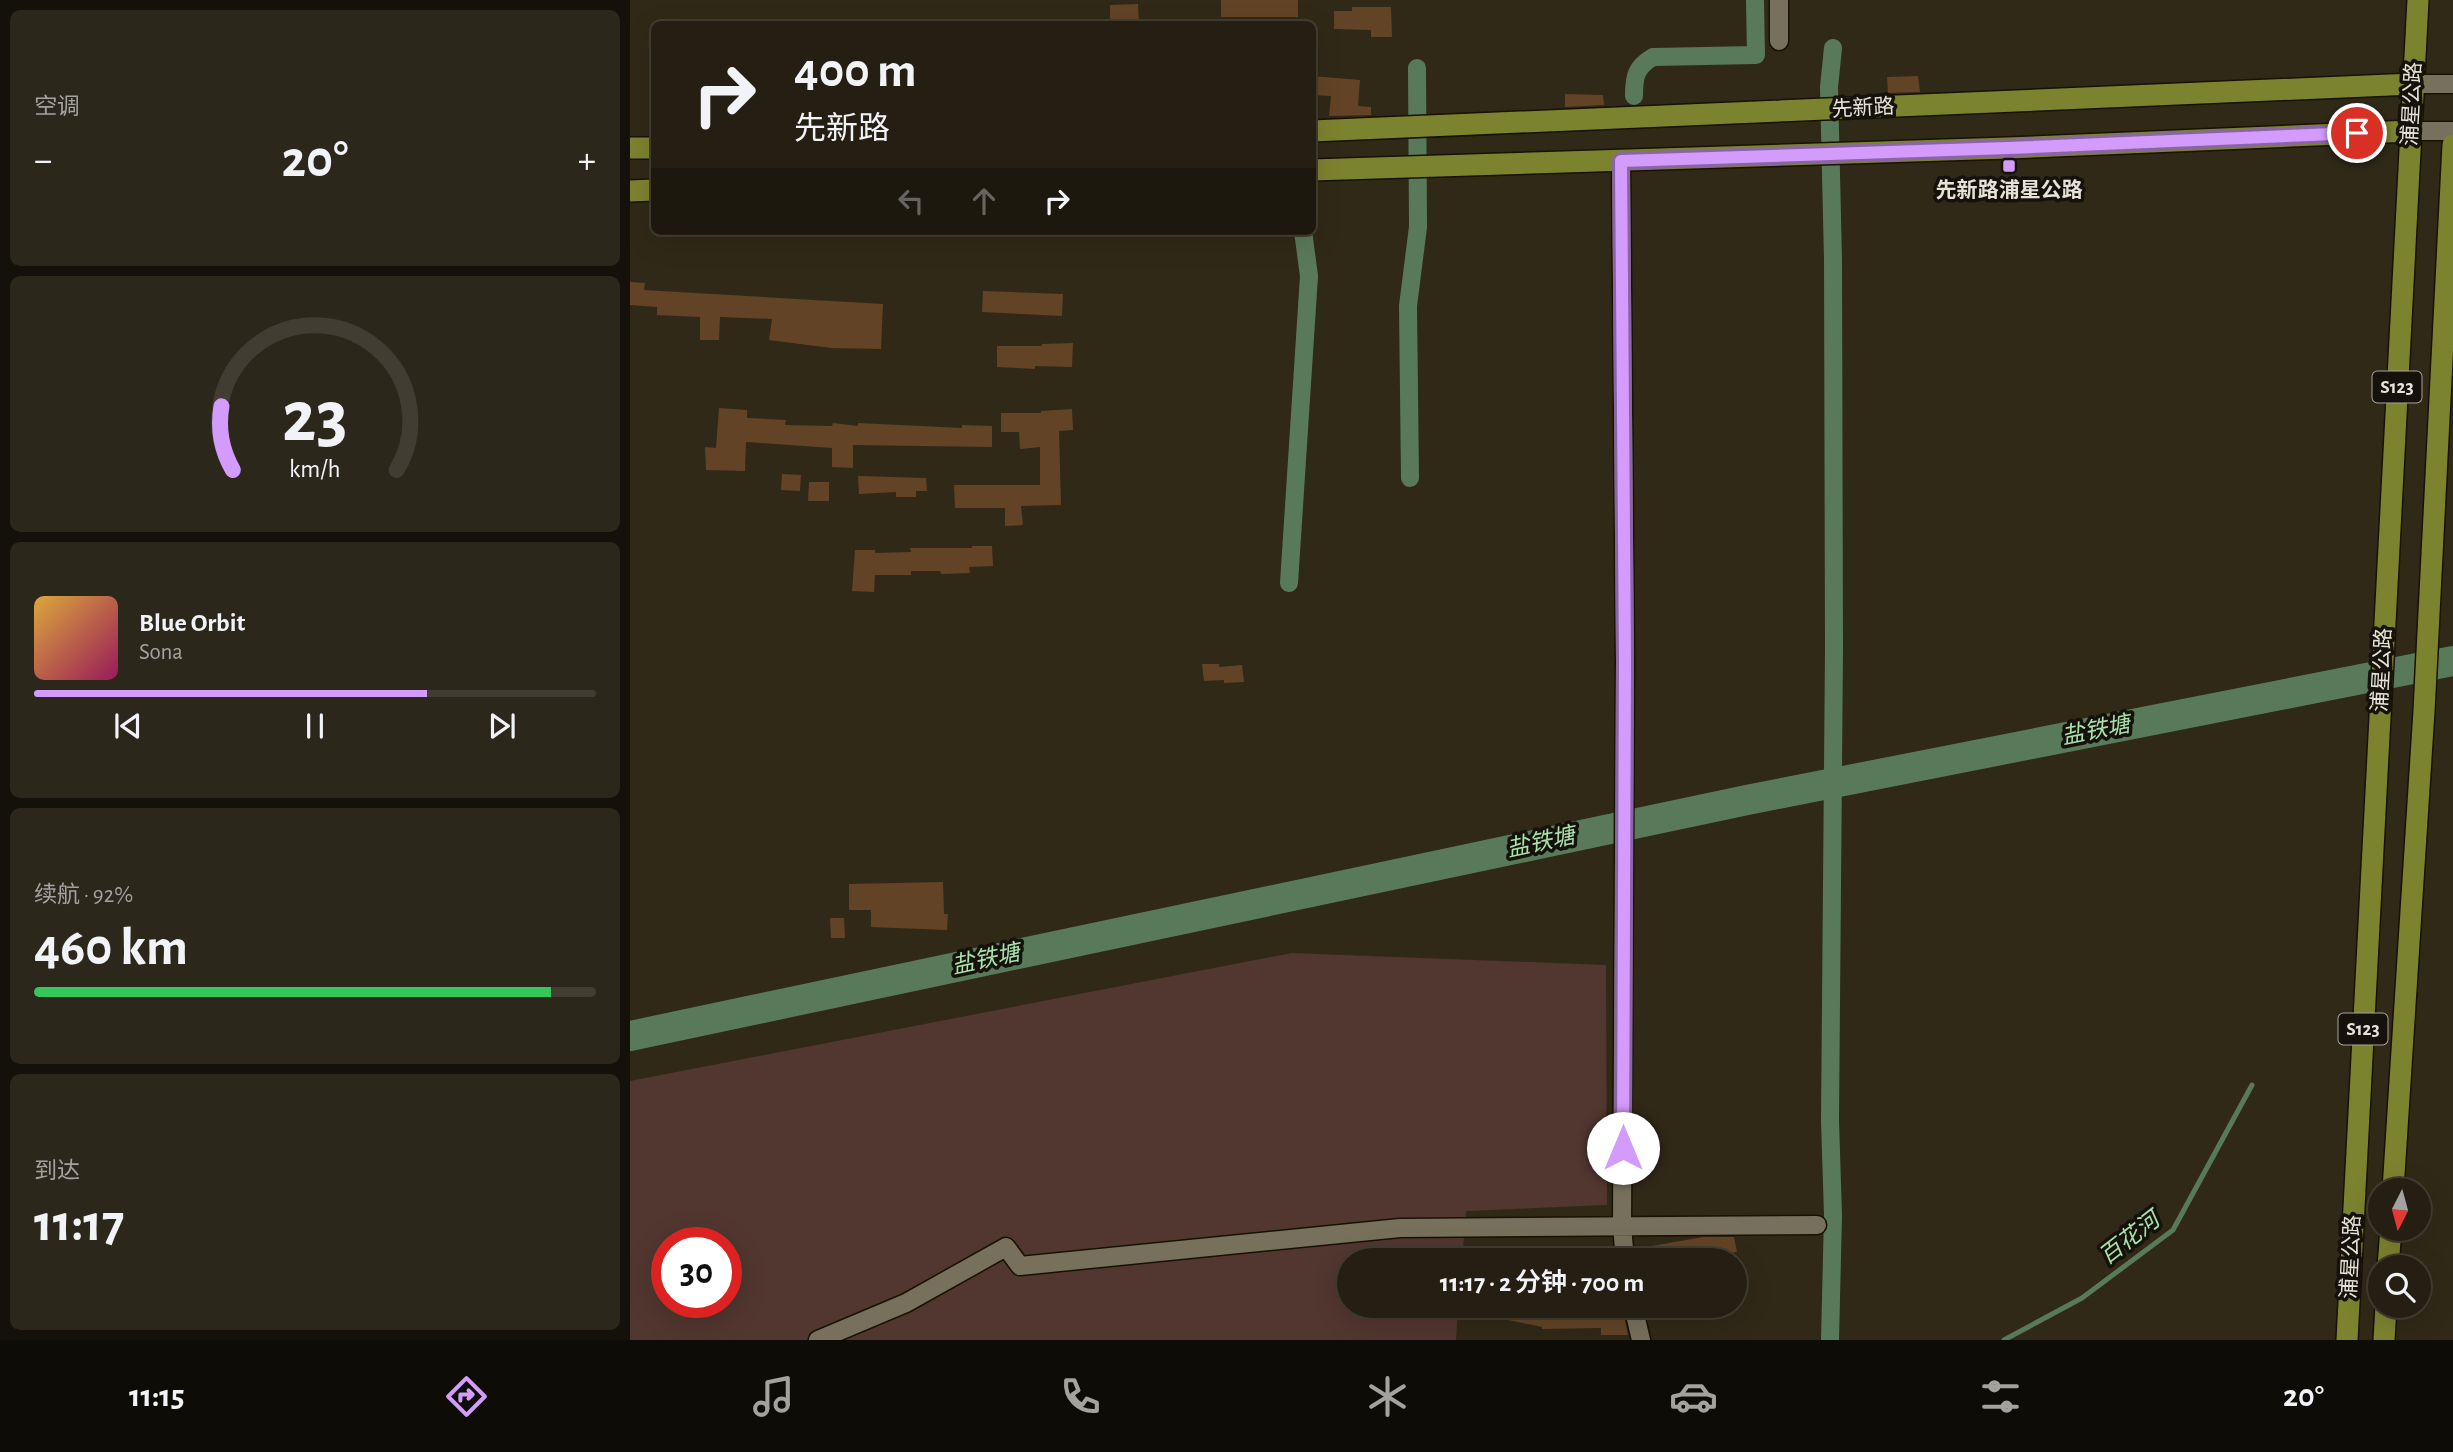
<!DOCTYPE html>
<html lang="zh">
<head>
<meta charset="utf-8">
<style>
	:root { --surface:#241f12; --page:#2c271b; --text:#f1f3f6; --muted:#a3a29f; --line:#413d32; --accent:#d39cfc }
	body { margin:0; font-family:"Alegreya Sans","Noto Sans SC",sans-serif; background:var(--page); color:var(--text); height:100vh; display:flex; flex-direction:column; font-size:26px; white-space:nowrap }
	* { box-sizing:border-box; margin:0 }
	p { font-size:23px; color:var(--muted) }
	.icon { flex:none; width:38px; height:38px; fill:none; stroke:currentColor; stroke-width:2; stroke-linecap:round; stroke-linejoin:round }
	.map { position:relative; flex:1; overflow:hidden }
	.drawer { display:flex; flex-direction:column; gap:10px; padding:10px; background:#14110a; width:630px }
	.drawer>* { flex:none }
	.guide { position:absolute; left:21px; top:21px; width:665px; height:214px; border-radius:10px; box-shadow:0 7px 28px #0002,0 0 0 2px var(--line); background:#241f12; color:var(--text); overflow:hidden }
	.needle { width:46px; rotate:186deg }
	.buttons { position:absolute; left:1738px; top:1178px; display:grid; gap:14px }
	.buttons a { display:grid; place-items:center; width:63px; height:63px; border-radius:50%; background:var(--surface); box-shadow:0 7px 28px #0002,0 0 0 2px var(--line); font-size:35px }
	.speed { position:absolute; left:21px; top:1227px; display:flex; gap:14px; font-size:35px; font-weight:700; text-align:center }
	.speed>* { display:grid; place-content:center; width:91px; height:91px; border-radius:50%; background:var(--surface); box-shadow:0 7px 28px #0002,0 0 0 2px var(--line); line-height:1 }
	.speed .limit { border:10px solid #d22; background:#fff; color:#111 }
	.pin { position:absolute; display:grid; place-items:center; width:60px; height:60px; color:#fff; margin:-30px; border:4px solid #fff; border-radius:50%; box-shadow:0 2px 7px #0007 }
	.me { position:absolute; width:77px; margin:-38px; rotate:0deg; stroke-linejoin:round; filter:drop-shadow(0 0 5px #0008) }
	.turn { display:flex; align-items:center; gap:24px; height:147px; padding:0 28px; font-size:32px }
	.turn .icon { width:91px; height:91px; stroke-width:2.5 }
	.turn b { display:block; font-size:49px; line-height:60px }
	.lanes { display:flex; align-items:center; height:66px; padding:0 28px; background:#0003; justify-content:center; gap:35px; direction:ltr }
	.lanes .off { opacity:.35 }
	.big { font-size:52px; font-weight:600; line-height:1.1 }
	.drawer .widget { flex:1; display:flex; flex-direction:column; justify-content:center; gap:10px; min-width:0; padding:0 24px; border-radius:10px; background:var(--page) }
	.drawer .dial { align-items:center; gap:0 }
	.dial svg { height:182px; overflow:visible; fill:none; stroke:var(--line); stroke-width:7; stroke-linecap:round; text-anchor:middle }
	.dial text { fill:var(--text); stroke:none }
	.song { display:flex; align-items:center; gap:21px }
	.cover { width:84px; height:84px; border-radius:10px; background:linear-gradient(135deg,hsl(40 70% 55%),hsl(330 70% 35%)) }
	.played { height:7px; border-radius:4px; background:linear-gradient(90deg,var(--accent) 70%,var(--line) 70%) }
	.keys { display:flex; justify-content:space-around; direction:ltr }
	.heat { display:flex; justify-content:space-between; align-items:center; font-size:38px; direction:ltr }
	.charge { height:10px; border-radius:5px; background:linear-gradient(90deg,#34c759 92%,var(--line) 0) }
	.trip { position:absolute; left:707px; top:1248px; width:410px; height:70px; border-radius:35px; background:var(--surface); box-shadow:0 7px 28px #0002,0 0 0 2px var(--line); font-weight:600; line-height:70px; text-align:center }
	.tabs { display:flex; height:112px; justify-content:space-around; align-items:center; background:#0e0c07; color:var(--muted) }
	.tabs .icon { width:49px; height:49px }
	.tabs .active { color:var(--accent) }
	.tabs b { font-size:32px; color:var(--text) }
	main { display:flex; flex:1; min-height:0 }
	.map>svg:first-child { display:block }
	.green { fill:#523630; fill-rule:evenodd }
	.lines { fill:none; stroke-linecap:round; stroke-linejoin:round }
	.stream { stroke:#597a5a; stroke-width:5 }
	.canal { stroke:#597a5a; stroke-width:18 }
	.river { stroke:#597a5a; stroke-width:30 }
	.building { fill:#634326 }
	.minor-casing { stroke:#181203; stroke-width:21 }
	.major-casing { stroke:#181203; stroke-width:24 }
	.minor { stroke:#77705d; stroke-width:18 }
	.major { stroke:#7c832f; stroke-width:21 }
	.route-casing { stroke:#8965a4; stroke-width:18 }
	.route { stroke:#d39cfc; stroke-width:12 }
	.poi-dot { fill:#d39cfc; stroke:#15120b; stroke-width:2.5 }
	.labels { text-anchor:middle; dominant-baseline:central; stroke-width:7; stroke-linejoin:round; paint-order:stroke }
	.shield { fill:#15120b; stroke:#a7a49a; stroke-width:2 }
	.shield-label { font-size:19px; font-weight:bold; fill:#e6e2d7 }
	.street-label { font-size:21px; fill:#e6e2d7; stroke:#15120b }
	.poi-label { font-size:21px; font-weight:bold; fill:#e6e2d7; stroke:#15120b }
	.water-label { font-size:23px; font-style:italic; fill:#abe1ad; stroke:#15120b }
</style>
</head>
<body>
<main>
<section class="drawer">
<div class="widget"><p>空调</p>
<div class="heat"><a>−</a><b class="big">20°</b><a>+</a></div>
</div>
<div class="widget dial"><svg viewBox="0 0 100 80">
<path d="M14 69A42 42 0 1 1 86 69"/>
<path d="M14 69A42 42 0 0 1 9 41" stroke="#d39cfc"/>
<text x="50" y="56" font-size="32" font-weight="700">23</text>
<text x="50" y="72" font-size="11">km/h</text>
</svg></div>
<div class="widget">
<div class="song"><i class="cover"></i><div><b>Blue Orbit</b><p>Sona</p></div></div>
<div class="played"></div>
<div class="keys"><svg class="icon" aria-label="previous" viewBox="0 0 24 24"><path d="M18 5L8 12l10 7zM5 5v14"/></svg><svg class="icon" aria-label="pause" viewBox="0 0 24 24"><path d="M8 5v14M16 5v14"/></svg><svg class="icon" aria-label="next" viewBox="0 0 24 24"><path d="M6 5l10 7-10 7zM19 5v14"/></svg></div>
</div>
<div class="widget"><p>续航 · 92%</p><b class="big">460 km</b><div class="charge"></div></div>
<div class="widget"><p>到达</p><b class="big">11:17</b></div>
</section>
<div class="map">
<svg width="1823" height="1340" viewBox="0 0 1823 1340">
	<rect width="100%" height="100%" fill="#302918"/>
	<path class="green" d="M662,953l314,12 1,240 -141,6 -4,49h-113v46h109l-2,34h-826v-259zM37,1242h59v60h-59z"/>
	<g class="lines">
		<path class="stream" d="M1374,1340l78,-42 91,-68 79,-145"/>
		<path class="canal" d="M1004,96c0,-20 2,-29 19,-39l103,-2 -1,-55
			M780,478l-2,-172 10,-79 -1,-159
			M659,583l20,-307 -6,-45
			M1200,1340l3,-125 -3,-94 4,-472 -1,-389 -4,-173 4,-39"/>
		<path class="river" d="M0,1036l1117,-236 706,-139"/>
	</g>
	<path class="building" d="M591,0h77v17h-77z
		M508,4l1,19 -29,1v-19z
		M722,7h39l1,30h-21v-7l-37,-1v-18h18z
		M682,76l48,4 -2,26 13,1v8l-42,1 2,-20 -19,-1z
		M1288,76l2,16 -32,1 -1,-16z
		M935,94l38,1 1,10 -39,2z
		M0,282l15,1 -1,7 239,14 -2,45 -50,-1 -62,-8 3,-21 -52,-2 -1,23h-19v-23l-43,-2v-8l-27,-2z
		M353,291l80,3 -1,22 -80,-4z
		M443,343l-1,24 -37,-1v3l-38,-2v-21h45v-2z
		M89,408l28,2v8l39,2 -1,5 47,1 1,-3 25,3v-3l104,5v-3l30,1v21l-139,-2v23l-21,-1v-19l-86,-6 -1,29 -39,-1 -1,-23 11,1z
		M442,409l1,21 -14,1 2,74 -40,1 2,19 -18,1v-18h-50l-1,-23h86v-38l-20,2 -1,-17h-18v-19h40v-2z
		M152,474l19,1 -1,16 -19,-1z
		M228,476l68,2 1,13h-11v6h-20v-5l-37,2z
		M179,482h20v19h-21z
		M342,546h20l1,20 -24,1 1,6 -29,1 -1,-3h-29v4h-36l-1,17 -22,-1 3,-41h20v3l36,-1 -1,-4h62z
		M572,664h17v3l23,-2 2,17 -20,1v-3l-20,1z
		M313,882l1,32h4l-1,16 -76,-3v-17h-22v-26z
		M200,918h14l1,20h-14z
		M1073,1237h31l3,15 -35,5 1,3h-67l-1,-11z
		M867,1306h39l-1,3 87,-3 6,29h-27v-7l-59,1v-2l-48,-10z"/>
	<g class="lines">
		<defs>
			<path id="minor" d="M1149,0v41
				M1783,84h40
				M1781,131h42
				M991,161l4,500 -3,565 3,34
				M1003,1306l8,34
				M188,1340l88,-37 100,-56 14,19 380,-38 417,-3"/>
			<path id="major" d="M682,131l1101,-47
				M0,148h24
				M682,170l696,-22 403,-17
				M0,191l24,-1
				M1763,1190l31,-479 29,-566
				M1758,1267l3,-39
				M1717,1340l71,-1340
				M1754,1340l2,-34"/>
		</defs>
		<use href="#minor" class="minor-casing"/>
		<use href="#major" class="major-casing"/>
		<use href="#minor" class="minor"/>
		<use href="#major" class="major"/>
	</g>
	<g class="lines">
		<defs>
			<path id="route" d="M993,1148l2,-487 -4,-500 387,-13 349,-15"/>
		</defs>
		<use href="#route" class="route-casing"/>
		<use href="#route" class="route"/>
	</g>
	<rect class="poi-dot" x="1372" y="159" width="14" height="14" rx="3.5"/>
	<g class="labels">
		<g class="shield">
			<rect x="1742.5" y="371.5" width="49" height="31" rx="5"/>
			<rect x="1708.5" y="1013.5" width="49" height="31" rx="5"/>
		</g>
		<g class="shield-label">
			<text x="1767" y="387">S123</text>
			<text x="1733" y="1029">S123</text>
		</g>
		<g class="street-label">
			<text transform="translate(1782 104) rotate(-87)">浦星公路</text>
			<text transform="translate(1233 108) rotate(-3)">先新路</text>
			<text transform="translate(1752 670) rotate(-87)">浦星公路</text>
			<text transform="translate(1721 1257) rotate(-87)">浦星公路</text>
		</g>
		<g class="poi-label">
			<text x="1379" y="190">先新路浦星公路</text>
		</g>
		<g class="water-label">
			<text transform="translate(1466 731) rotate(-11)">盐铁塘</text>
			<text transform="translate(911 843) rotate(-12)">盐铁塘</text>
			<text transform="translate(356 960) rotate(-12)">盐铁塘</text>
			<text transform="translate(1500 1239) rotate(-38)">百花河</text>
		</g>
	</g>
</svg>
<div class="buttons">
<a><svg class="needle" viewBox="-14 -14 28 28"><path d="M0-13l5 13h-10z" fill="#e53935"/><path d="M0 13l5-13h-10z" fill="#a3a29f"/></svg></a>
<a><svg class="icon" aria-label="search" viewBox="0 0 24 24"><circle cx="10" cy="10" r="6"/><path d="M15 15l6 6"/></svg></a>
</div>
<div class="speed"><div class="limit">30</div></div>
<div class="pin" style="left:1727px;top:133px;background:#d93025"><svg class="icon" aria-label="arrive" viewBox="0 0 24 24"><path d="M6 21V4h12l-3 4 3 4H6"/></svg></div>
<svg class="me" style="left:993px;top:1148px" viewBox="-20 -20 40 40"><circle r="19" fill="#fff"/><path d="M0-13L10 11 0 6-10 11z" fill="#d39cfc"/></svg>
<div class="trip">11:17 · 2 分钟 · 700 m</div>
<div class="guide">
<div class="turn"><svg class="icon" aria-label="right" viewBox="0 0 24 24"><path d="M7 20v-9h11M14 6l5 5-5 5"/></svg><div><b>400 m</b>先新路</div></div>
<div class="lanes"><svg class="icon off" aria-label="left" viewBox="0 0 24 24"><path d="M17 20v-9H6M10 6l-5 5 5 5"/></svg><svg class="icon off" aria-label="ahead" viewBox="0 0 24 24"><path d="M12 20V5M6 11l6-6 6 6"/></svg><svg class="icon" aria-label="right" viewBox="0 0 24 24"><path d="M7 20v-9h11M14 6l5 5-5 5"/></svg></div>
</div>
</div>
</main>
<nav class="tabs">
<b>11:15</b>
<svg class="icon active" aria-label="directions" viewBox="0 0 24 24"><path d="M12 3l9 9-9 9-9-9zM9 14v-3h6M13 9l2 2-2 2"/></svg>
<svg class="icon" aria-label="music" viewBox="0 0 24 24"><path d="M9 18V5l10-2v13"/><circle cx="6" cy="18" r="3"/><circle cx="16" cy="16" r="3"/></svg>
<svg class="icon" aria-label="phone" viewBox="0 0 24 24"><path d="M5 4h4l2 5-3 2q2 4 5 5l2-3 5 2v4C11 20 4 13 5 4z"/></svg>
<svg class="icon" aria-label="climate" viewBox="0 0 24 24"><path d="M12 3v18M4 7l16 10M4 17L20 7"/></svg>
<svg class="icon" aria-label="car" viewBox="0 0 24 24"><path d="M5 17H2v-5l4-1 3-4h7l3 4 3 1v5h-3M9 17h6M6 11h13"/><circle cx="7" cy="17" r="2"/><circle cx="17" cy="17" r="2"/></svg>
<svg class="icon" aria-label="filters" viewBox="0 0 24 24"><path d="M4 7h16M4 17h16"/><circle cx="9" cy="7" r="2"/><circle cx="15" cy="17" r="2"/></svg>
<b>20°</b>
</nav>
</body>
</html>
